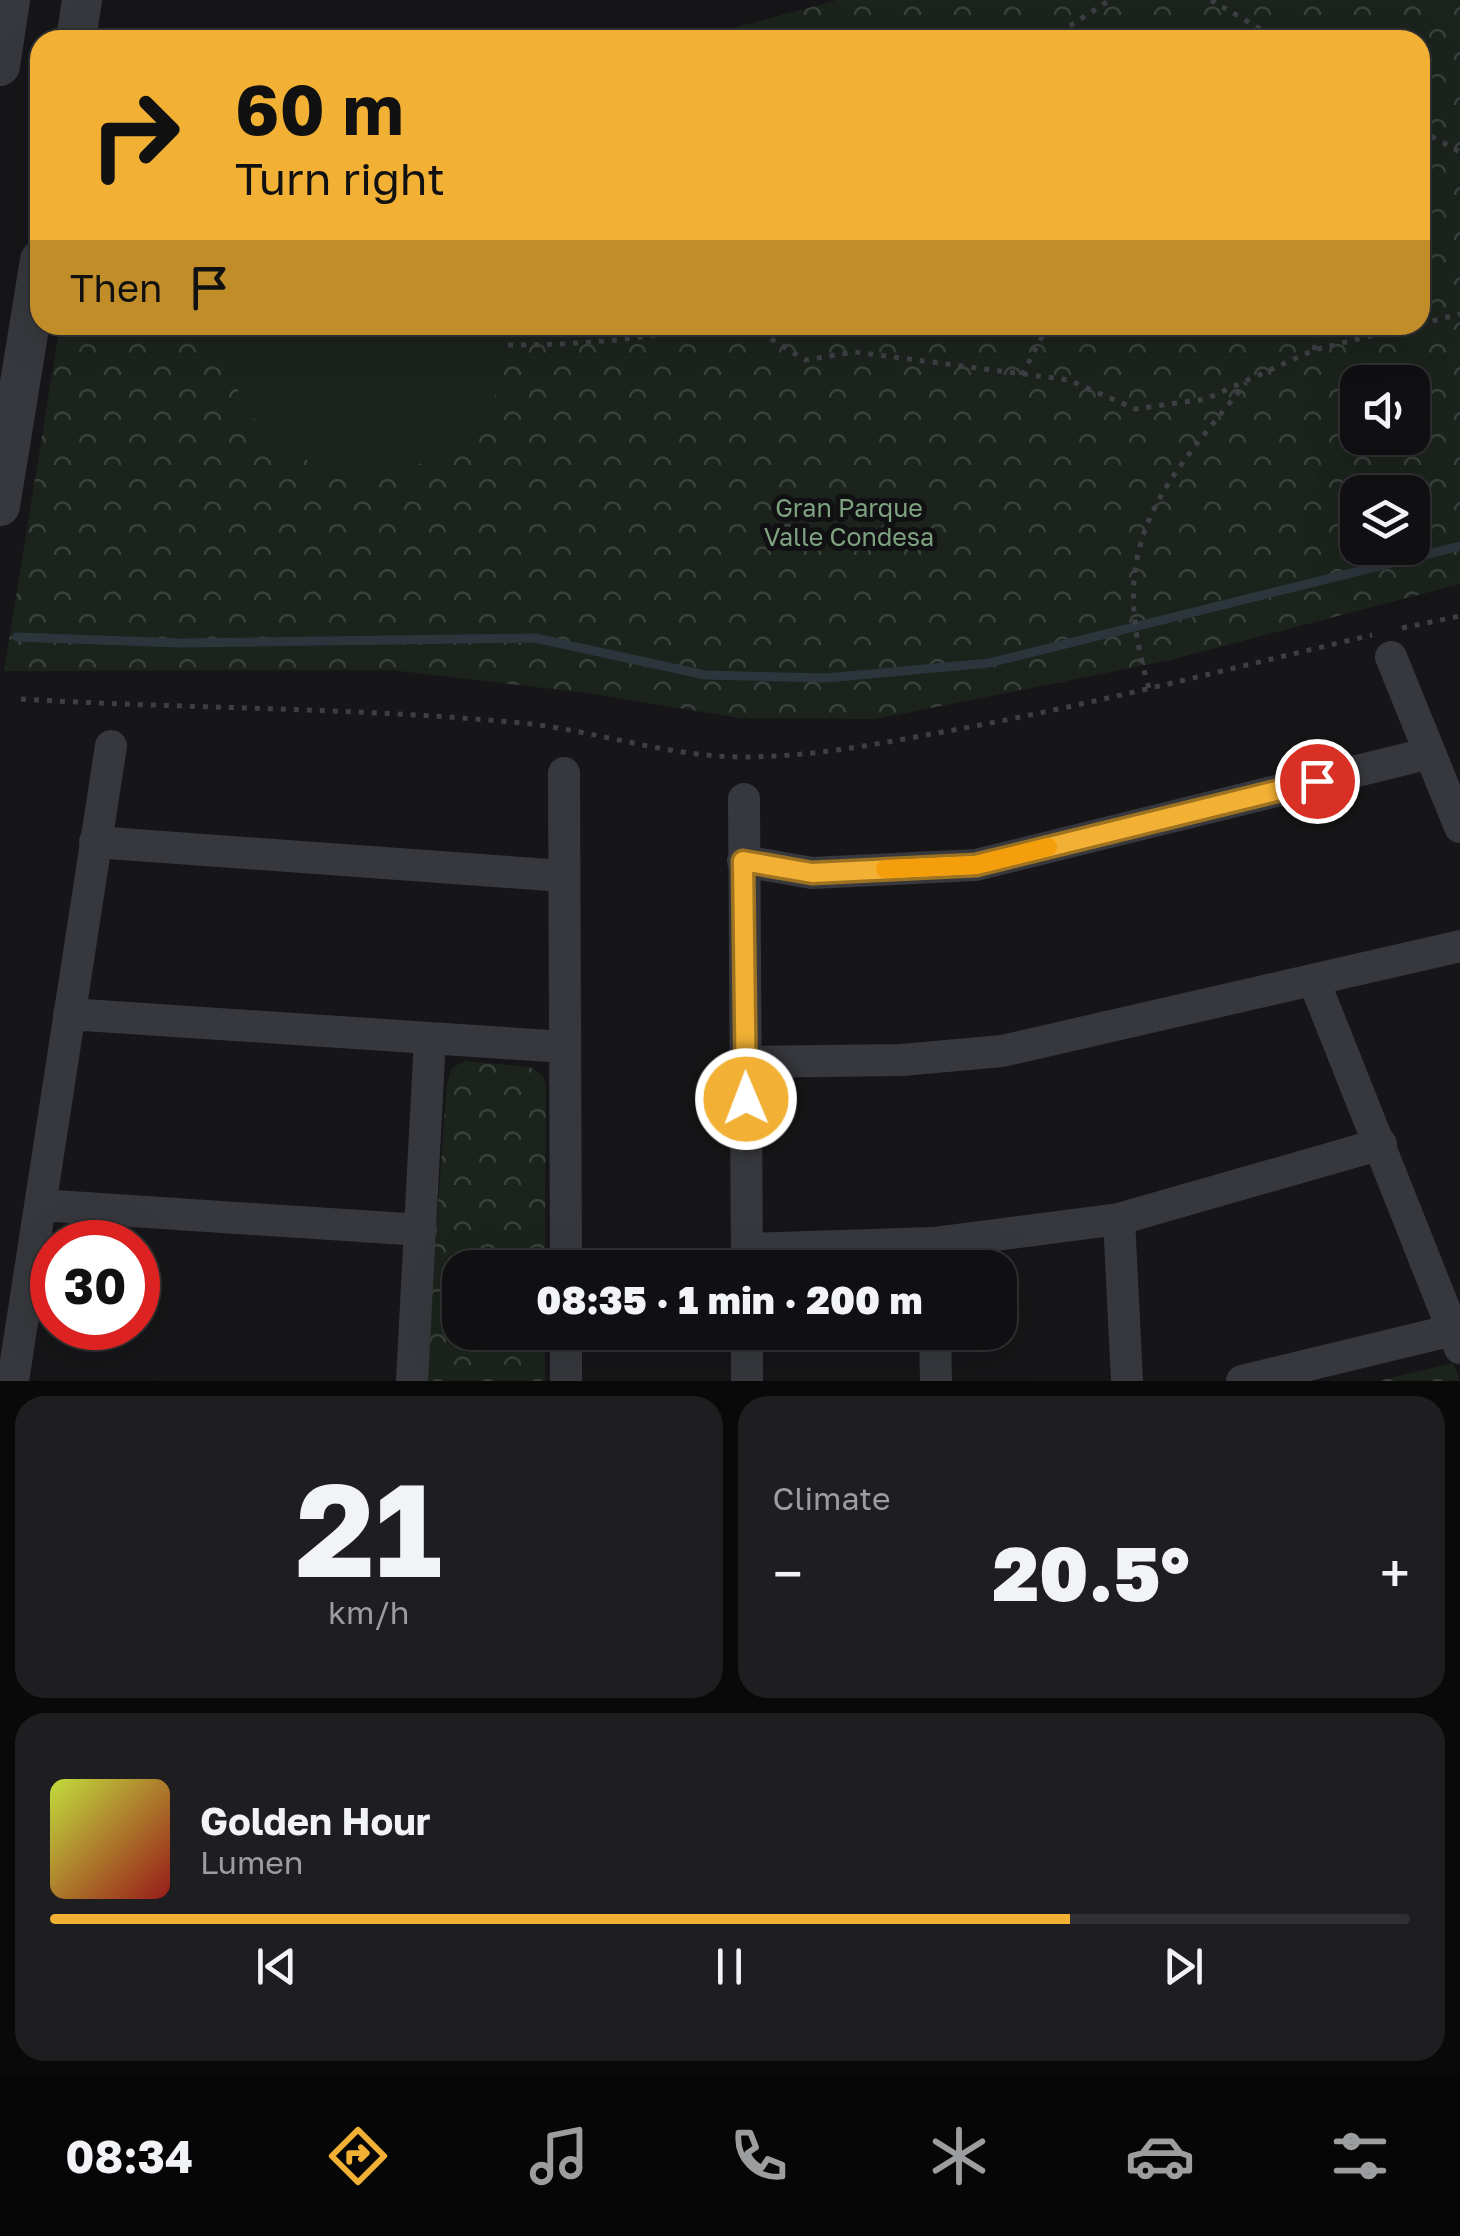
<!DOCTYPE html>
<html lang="en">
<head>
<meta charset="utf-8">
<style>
	:root { --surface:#101012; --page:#1e1e20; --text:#f1f3f6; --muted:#9c9d9f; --line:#303032; --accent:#f2b134 }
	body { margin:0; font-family:"Golos Text",sans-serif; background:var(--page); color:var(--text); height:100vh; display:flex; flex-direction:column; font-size:38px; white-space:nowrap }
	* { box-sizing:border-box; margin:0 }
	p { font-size:32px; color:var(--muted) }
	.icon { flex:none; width:55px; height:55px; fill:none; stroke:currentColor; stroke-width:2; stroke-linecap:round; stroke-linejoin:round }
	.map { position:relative; height:1381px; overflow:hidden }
	.side { display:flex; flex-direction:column; gap:15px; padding:15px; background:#09090a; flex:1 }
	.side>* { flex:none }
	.guide { position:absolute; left:30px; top:30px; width:1400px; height:305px; border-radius:30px; box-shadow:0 10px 40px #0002,0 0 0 2px var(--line); background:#f2b134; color:#111; overflow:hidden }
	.controls { position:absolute; left:1340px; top:365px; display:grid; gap:20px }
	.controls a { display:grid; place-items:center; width:90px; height:90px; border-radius:20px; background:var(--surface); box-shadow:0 10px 40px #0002,0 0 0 2px var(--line); font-size:50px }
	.speed { position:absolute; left:30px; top:1220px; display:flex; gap:20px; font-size:50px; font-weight:700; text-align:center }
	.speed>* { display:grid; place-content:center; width:130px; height:130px; border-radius:50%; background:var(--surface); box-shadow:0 10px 40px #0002,0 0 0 2px var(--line); line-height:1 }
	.speed .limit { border:15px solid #d22; background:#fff; color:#111 }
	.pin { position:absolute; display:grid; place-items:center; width:85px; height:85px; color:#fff; margin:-42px; border:5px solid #fff; border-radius:50%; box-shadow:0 2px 10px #0007 }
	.me { position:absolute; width:110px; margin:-55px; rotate:359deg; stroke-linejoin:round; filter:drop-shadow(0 0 8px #0008) }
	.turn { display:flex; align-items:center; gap:35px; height:210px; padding:0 40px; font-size:45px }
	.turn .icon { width:130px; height:130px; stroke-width:2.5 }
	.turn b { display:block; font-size:70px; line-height:85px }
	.then { display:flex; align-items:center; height:95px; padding:0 40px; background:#0003; gap:20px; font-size:38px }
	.big { font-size:75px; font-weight:800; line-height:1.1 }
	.side .tile { flex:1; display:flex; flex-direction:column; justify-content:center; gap:15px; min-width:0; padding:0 35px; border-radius:30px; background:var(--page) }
	.side .dial { align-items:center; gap:0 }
	.dial b { font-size:130px; line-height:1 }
	.song { display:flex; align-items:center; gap:30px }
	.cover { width:120px; height:120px; border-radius:15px; background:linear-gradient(135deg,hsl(70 70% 55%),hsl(0 70% 35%)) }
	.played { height:10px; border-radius:5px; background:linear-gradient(90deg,var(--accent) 75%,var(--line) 75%) }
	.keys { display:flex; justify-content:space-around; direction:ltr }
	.heat { display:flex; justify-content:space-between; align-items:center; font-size:55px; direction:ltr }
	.side .tiles { flex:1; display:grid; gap:15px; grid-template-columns:1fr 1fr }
	.tile:last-child { grid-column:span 2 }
	.trip { position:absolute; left:442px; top:1250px; width:575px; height:100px; border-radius:30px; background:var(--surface); box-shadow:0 10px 40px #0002,0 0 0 2px var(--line); font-weight:800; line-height:100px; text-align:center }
	.tabs { display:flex; height:160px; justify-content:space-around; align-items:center; background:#060607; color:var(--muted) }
	.tabs .icon { width:70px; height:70px }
	.tabs .current { color:var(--accent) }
	.tabs b { font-size:45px; color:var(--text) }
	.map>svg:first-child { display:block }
	.forest { fill:url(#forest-crowns); fill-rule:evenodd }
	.garden { fill:#1c231d }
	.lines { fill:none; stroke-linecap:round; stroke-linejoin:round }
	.stream { stroke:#2c353c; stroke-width:9 }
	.path { stroke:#3d3f44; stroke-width:5; stroke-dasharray:5 8; stroke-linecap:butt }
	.minor { stroke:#37383d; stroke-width:32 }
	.tertiary { stroke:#37383d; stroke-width:40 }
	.route-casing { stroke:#9d7322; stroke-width:25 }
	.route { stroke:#f2b134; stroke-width:18 }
	.slow { stroke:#f59e0b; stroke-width:18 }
	.labels { text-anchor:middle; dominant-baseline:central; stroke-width:10; stroke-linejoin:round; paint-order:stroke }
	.park-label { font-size:25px; fill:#7fa381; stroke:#111113 }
</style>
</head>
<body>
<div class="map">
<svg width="1460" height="1381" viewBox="0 0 1460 1381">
	<defs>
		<pattern id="forest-crowns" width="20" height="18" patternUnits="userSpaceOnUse" patternTransform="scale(2.5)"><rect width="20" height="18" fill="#1c231d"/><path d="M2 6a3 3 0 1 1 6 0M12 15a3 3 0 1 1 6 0" fill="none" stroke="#3a403c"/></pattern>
	</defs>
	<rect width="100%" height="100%" fill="#161618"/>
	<path class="forest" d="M838,0h622v584l-290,76 -294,59 -136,-1 -153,-25 -196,-23 -387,1 56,-346h1360v-285h-732zM1358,382h54v56h-54zM1358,492h54v56h-54z
		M465,1061l65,6 13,9 3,13 -1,178 -85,1v64l85,1v48h-120l22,-298 5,-15z
		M1453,1363l7,18h-82z"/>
	<path class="garden" d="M226,325h283l1,5c-5,31 -8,62 -27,87 -58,78 -187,74 -237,-11 -15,-25 -18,-52 -20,-81z"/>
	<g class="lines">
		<path class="stream" d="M17,637l164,6 354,-5 170,37 121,3 163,-15 471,-117"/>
		<path class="path" d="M1211,0l68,40
			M1048,40l62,-40
			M1420,130l40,22
			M1420,145l13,-8
			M1420,324l40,-10
			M749,325l56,35 50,-8 214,28 66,29 71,-10 108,-49 100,-25
			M508,345c68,0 135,-5 202,-20
			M1314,350l4,-25
			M1022,375l26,-50
			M1402,628l58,-12
			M1149,688c-44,-146 11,-199 97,-305
			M21,699c164,10 327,8 490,23 78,6 154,35 232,35 65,0 130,-12 194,-24 147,-26 290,-64 435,-98"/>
		<path class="minor" d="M1391,657l69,170
			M564,773l2,495
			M744,799l3,469
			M95,842l469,34
			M743,861l69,12 164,-8 454,-112
			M1314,981l146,367
			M69,1014l496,33
			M745,1062l157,-2 100,-9 458,-105
			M40,1205l381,25
			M1119,1219l8,162
			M747,1249l186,-6 186,-24 262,-75
			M566,1332v49
			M747,1332v49
			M935,1332l1,49
			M13,1381l98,-635
			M412,1381l18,-343
			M1242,1381l211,-51"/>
		<path class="tertiary" d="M76,40l6,-40
			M0,66l10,-66
			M0,506l40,-246"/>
	</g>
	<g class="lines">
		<defs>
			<path id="route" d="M746,1099l-3,-238 69,12 164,-8 341,-84"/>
		</defs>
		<use href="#route" class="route-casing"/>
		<use href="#route" class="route"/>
		<path class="slow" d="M885,869l91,-4 72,-18"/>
	</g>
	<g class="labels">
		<g class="park-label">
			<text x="849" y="507">Gran Parque<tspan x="849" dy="29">Valle Condesa</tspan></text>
		</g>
	</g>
</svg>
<div class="controls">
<a><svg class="icon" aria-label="sound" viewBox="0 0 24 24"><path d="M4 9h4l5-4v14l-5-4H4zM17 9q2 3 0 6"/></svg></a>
<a><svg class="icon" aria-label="layers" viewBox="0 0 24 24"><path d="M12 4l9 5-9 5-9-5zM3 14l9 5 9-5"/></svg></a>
</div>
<div class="speed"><div class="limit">30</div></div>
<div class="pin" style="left:1317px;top:781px;background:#d93025"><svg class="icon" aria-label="arrive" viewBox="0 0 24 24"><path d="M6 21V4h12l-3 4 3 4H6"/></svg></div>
<svg class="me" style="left:746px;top:1099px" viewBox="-20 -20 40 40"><circle r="17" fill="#f2b134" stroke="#fff" stroke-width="3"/><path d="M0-11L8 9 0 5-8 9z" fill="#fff"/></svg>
<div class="trip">08:35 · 1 min · 200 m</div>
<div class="guide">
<div class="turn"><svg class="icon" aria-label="right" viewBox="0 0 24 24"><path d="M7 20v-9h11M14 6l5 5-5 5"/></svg><div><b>60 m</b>Turn right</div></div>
<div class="then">Then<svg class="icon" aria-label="arrive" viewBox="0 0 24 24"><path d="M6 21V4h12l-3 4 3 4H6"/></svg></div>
</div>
</div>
<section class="side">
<div class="tiles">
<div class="tile dial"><b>21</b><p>km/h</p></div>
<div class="tile"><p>Climate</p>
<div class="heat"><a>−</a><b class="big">20.5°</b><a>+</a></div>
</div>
<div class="tile">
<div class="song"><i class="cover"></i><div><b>Golden Hour</b><p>Lumen</p></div></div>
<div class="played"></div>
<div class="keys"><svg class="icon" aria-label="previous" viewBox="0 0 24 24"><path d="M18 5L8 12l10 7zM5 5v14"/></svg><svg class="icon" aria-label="pause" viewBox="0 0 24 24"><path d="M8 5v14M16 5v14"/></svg><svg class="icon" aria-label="next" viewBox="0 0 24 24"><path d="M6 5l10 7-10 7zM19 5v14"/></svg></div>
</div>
</div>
</section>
<nav class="tabs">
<b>08:34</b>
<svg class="icon current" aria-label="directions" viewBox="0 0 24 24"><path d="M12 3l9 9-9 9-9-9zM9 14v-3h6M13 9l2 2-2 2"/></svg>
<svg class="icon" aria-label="music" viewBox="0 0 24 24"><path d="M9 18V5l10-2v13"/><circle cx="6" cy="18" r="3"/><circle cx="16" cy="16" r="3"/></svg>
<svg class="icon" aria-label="phone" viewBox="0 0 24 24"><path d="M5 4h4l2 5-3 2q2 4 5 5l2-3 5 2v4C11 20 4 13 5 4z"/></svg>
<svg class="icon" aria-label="climate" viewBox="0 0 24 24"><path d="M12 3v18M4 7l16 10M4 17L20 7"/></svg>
<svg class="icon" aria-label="car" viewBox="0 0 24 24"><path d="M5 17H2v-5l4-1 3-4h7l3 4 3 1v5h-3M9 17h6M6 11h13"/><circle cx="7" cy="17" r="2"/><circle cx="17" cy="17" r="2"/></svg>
<svg class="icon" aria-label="filters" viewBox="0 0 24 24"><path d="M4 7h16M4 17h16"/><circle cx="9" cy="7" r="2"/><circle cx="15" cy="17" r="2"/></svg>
</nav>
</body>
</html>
